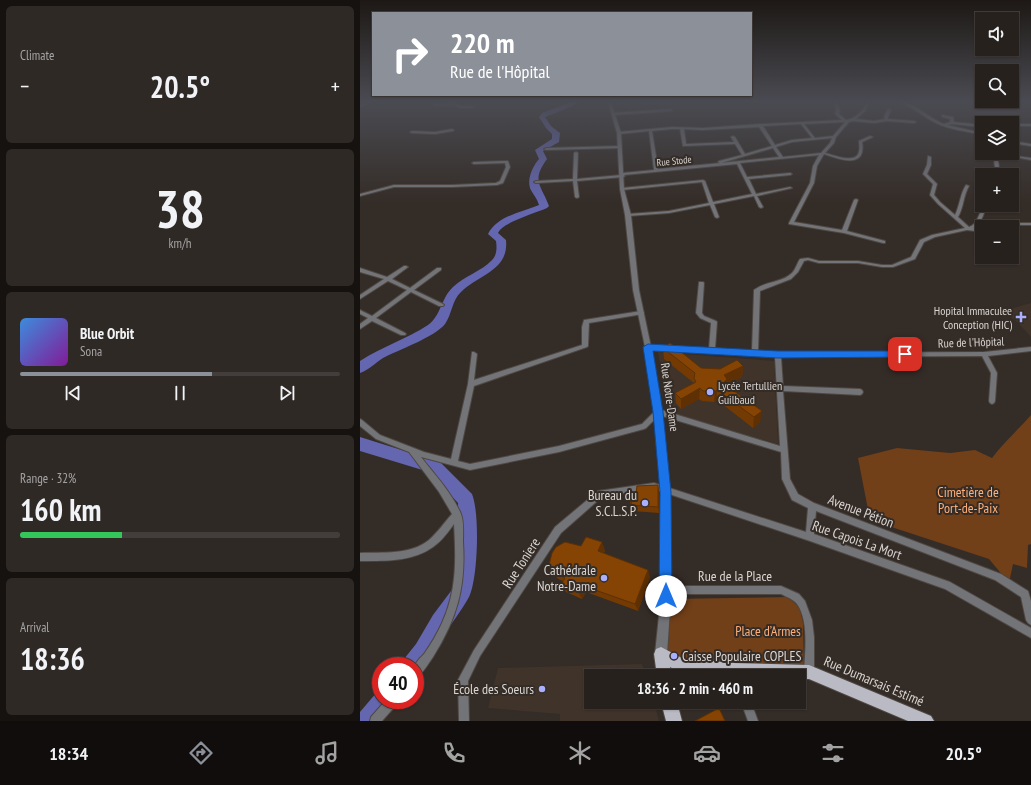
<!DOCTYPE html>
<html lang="en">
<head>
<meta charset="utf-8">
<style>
	:root { --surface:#27211d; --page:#2f2926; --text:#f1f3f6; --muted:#a4a3a4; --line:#433e3b; --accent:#8c9099 }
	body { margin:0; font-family:"PT Sans Narrow",sans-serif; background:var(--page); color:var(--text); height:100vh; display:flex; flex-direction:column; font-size:15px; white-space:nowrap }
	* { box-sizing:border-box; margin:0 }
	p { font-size:13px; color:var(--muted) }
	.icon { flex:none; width:22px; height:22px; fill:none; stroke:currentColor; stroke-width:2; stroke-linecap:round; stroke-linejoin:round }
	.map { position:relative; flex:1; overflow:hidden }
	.sheet { display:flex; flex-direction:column; gap:6px; padding:6px; background:#151210; width:360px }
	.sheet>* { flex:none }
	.guide { position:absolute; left:12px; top:12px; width:380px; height:84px; border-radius:0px; box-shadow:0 1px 3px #0004,0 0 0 1px var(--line); background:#8c9099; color:#fff; overflow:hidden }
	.tools { position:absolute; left:615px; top:12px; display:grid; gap:8px }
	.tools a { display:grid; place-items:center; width:44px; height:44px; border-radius:0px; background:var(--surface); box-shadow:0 1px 3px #0004,0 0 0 1px var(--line); font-size:20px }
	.speed { position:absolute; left:12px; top:657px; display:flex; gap:8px; font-size:20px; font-weight:700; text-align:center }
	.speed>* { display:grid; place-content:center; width:52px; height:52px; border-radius:50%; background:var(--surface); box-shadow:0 1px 3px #0004,0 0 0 1px var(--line); line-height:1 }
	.speed .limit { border:6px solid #d22; background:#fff; color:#111 }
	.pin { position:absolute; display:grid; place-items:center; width:34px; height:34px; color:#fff; margin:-17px; border-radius:8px; box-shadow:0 2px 6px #0006 }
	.me { position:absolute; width:44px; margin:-22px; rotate:0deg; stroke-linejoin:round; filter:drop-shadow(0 0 3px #0008) }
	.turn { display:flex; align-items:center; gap:14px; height:84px; padding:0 12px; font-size:18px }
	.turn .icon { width:52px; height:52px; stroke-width:2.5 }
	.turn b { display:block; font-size:28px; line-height:34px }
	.big { font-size:30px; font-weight:700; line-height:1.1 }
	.sheet .tile { flex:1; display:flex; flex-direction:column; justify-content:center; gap:6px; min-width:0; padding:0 14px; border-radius:6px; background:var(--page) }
	.sheet .dial { align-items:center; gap:0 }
	.dial b { font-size:52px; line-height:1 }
	.song { display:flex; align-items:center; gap:12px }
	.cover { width:48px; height:48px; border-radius:6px; background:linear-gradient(135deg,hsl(210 70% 55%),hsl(290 70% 35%)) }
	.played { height:4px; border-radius:2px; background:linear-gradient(90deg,var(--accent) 60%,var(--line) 60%) }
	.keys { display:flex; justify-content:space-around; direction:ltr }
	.heat { display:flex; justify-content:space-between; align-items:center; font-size:22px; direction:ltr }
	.charge { height:6px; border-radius:3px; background:linear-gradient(90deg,#34c759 32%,var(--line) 0) }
	.trip { position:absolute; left:224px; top:669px; width:222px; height:40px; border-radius:0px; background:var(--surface); box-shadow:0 1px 3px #0004,0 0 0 1px var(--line); font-weight:700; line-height:40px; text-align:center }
	.tabs { display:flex; height:64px; justify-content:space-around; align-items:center; background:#100d0c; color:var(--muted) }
	.tabs .icon { width:28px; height:28px }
	.tabs .on { color:var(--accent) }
	.tabs b { font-size:18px; color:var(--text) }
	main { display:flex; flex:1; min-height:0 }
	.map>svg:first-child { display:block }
	.built { fill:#40332a }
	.green { fill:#713f18 }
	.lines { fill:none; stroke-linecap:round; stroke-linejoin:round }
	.river { fill:#6466af; fill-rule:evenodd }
	.minor-casing { stroke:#4f4742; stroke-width:2 }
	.tertiary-casing { stroke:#4f4742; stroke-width:2 }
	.primary-casing { stroke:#4f4742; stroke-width:2 }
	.minor { fill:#737478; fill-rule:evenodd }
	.tertiary { fill:#737478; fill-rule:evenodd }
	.primary { fill:#b9bac3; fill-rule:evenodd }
	.wall { fill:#733a03 }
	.shaded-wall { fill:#5e3003 }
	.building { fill:#864404; stroke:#5e3003 }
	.route { fill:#1a73e8; stroke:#114b97 }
	.poi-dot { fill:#aab0fb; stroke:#342c27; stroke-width:1.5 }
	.labels { text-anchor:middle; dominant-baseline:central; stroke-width:4; stroke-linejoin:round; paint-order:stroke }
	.far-street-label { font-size:10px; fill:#dad5d1; stroke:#342c27 }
	.poi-label { font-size:12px; fill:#dad5d1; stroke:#342c27; text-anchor:end }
	.street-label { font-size:12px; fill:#dad5d1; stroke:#342c27 }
	.near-park-label { font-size:14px; fill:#fdaf7a; stroke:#342c27 }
	.near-poi-label { font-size:14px; fill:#dad5d1; stroke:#342c27; text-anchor:end }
	.near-street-label { font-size:14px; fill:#dad5d1; stroke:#342c27 }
</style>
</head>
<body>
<main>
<section class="sheet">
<div class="tile"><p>Climate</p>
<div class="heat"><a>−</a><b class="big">20.5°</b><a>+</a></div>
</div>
<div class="tile dial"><b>38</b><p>km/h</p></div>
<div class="tile">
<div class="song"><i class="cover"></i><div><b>Blue Orbit</b><p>Sona</p></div></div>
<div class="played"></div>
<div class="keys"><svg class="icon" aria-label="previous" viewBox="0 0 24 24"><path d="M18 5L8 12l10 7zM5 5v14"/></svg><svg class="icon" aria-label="pause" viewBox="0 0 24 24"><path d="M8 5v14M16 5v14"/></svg><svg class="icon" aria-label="next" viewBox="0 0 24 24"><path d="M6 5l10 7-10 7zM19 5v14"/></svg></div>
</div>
<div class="tile"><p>Range · 32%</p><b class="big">160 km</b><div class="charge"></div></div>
<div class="tile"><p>Arrival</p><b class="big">18:36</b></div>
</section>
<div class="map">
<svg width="671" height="721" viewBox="0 0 671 721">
	<rect width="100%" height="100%" fill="#342c27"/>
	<path class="built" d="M671,303v34l-13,-14 -15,-12z
		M298,352l116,9 4,83 -110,-32z
		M282,664l4,12h-55v26h63l5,19h-99v-7l-72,-6 10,-40z"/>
	<path class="green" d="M671,415v129l-3,1 -1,23 -14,-4 -4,19 -20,-24 -119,-39 -12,-62 39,-10 53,5 25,-3 17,8c12,-16 26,-28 39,-43z
		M428,597l12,11 3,15 1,44 -122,-5 -18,-11 5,-52z"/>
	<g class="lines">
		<path class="river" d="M211,102h7l-5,4 -28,11 6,9 9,7 -1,9 -16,9 4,8c-16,22 -6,26 2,47l-2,2c-11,5 -44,14 -49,25l8,7c3,30 -26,34 -45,52 -9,8 -9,22 -16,32 -10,13 -47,26 -62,34 -8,5 -14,12 -23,15v-12c21,-14 47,-22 68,-36 13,-9 13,-27 25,-38 10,-10 30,-17 38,-26 6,-5 6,-13 5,-20l-8,-7c9,-18 34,-22 51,-29 -2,-7 -7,-12 -9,-17 -3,-10 3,-22 9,-29l-4,-9 17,-11v-5l-6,-6 -7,-11 3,-4z
			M0,437l80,25 32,32c8,19 6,85 -3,103 -8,15 -20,29 -29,44 -5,9 -15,30 -25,34v-9h-14l3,-7 12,-15 17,-29 21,-28 3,-12 2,-43 -1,-29 -29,-31 -69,-21z
			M21,691v9h15l-3,8 -12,13h-21v-9l17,-20z"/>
		<defs>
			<path id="minor" d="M8,102h3l-11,5v-2z
				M474,102h2l4,8 -1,4 7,6c10,-1 17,-10 22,-18h2l-5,9 -9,8 18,2 11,-2 -1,-2 3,-7 2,-1 2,1 -3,7v2l26,2 2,1 -2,1 -27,-2 -13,2 -21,-2 -4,1 -13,15 -2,6 -9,10c9,2 32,12 34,-2 1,-3 0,-7 0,-10l11,-5 3,1 -11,5c5,28 -24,17 -38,12l-7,12 -3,17 -20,39 48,8 12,-30 2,-1 2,1 -11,31 38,10v2h-2l-39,-10 -55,-9v-1l21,-40 3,-17 6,-11 -79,8 7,14 43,-4 2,1 -2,1 -41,4 7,15 34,-7 2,1 -35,8 6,11 -2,1 -2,-1 -5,-11 -40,8 5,13 -2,1 -2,-1 -5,-12 -41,8 -41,3 -2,-1 2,-1 41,-3 40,-8 -7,-21 -80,8 -2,-1 2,-1 81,-8 2,1 8,21 39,-8 -15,-30 -113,11 1,1 -2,1 -46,4 2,16 -2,1 -2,-1 -2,-16 -37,2 -2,-1 2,-1 37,-2 1,-26 2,-1 2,1 -1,26 44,-4 -1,-1 2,-1 32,-3 -5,-39 -30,3 -2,-1 1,-1 54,-5 31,1 57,-4 82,-4 -7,-6 1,-4zM485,122l-12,14 -18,2 -11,-14zM441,124l11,14 -20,2 -17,5 -12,-19zM399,127l13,19 -27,8 -10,-17 -2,-1 -2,1 3,5 -48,2 -2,-15 19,1zM312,129h8l3,17 52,-2 7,11 -23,6 -1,1 2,1 -62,6 -6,-38zM472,138l-2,5 -9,10 -38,4 -7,-10 16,-5zM413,148l6,9 -59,6h1z
				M540,102c15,0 29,17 44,22l6,-2v-3l-8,-2v-2h1l10,2 1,5 28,3v2l-30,-3 -5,1 35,8v2c-15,-4 -32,-5 -46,-12 -13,-6 -22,-16 -36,-20z
				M95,103l6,3h12l2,1 -2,1h-13l-6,-3 -19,1 -2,-1 2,-1z
				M311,109l1,2 -58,4 -2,-1 2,-1z
				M652,124h19v2h-19z
				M92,129l2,1 -1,1 -18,3 -23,-1 -2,-1 2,-1 23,1z
				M652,141l19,3v2l-19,-3z
				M260,146h1v2l-75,2 -2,-1 2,-1z
				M649,155l22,3v2c-11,-2 -23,-5 -33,0l2,15h-4l-2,-15 5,-3z
				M568,156l3,1v8l-4,9 10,10 -3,11 6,7 15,13c5,-10 5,-21 11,-30l3,1c-6,10 -5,21 -11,31l11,10c8,-2 11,-15 14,-22h4c-3,8 -6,19 -13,23l8,2v2l-15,-2 -32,7 -11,5 -9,17 -22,8h-11l-24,-4h-39l-11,-3 -4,1 -6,11 -7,7 -31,12 -2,61 20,1 206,-1 47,-5v4l-43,5 9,17 -2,28 -1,2 -2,1 -2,-1 -1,-2 2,-28 -9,-17 -201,1 2,29 77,3 2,1 1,2 -1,2 -2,1 -77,-4 7,88 8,15 16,9 187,71 27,17 3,10v24l-3,-2 -2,-3 -5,-23 -26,-17 -179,-69 -2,23 136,48 81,46v10l-86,-49 -135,-48 -156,-52 -51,7 -42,37 -81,123 -12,25 1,40h-10l-1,-41 16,-30 81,-123 43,-36 56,-8 152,49 2,-24 -16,-8 -9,-19 -1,-2 -1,-27 -122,-37 -13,13 -2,1 -85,23 -89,18 -49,-13c14,18 31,36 40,57 3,8 2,19 2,28 3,45 -6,77 -30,115 -5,7 -11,18 -18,21 0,-4 -1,-9 0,-12 0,-3 6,-9 9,-12 7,-10 13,-20 18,-31 15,-33 14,-64 12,-99 -6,8 -12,17 -21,23 -21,15 -48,14 -73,14v-8c22,-1 51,2 69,-13 9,-8 15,-17 23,-26l-13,-22 -30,-40 -33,-13 -16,-13v-7l2,1 18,15 44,17 27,7 17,-75 4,-32h2l3,2 -3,26 108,-35v-18l2,-7 57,-9 2,1 1,1 -1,1 -54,9 -1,23 -1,1 -113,39 -16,75 12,3 89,-18 83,-22 14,-14 2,-1 122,37 -5,-89 -127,-8 -3,-2 3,-2 61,4 2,-26 -11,-5 -4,-5 3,-31h4l1,1 -2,30 2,3 12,5 1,1 -2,27 37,2 2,-61c11,-9 28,-7 38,-17 4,-4 5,-10 8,-14l8,-1 11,3h39l24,4h10l19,-8 9,-17 12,-5 33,-7 -27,-24 -8,-9 3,-11 -10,-10 4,-9z
				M144,161h4l2,6 -7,16 -6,2 -45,2h-58l-34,9v-2l34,-9h58l44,-2 4,-2 6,-14 -1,-4 -31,1 -2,-1 2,-1z
				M647,223h24v2h-24l-5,2h-6z
				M44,266h2l2,1 -16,12 18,9 27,-20h4v2l-27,20 29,14 1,1 -1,1h-4l-28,-14 -35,26 29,15 1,1 -1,1h-4l-29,-14 -12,8v-5l8,-6 -8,-4v-4l12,6 35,-26 -19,-9 -28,18v-4l24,-16 -24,-7v-4l27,9z
				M326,586h95l18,8 6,7 7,19 2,17v35l-2,3 -3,2 -3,-2 -2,-3c1,-19 5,-52 -7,-68 -4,-5 -10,-7 -16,-10h-95l-20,6 -3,-1 -1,-3 1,-3z
				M26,700h12l-1,4 -15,17h-12l1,-4z
				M381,702h10l7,19h-10z"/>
			<path id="tertiary" d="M248,102h3l10,31 3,56 7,26 8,75 12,57 11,65 8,80 1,104 -4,58 -2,4 -4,2 -4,-2 -2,-4 6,-58 1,-104 -8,-80 -9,-65 -12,-57 -8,-75 -5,-26 -3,-56z"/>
			<path id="primary" d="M301,647l21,11 51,5 76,2 122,51 3,5h-26l-99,-42h-10v-3c-30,0 -106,5 -129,-9l1,9h-14l-3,-22 2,-5z
				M301,702h16l5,19h-16z"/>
		</defs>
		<use href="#minor" class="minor-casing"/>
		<use href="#tertiary" class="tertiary-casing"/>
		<use href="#primary" class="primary-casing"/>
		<use href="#minor" class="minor"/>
		<use href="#tertiary" class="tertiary"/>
		<use href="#primary" class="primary"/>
	</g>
	<path class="wall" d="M303,348l38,20 19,1 23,-3 -1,11 -15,7 -1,2 34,36 -7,6 -36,-28 -3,2 -12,-1 -3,-2 -18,10 -5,-6 -1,-10 19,-9v-1l-30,-24z
		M298,485l1,7v21l-26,-2 -4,-11 7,-7z
		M221,546l24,4 -1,3 46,24 -12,34 -52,-19 -4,7 -16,-7 -5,-7 2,-4 -5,-2 -6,-8z
		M318,702h10l-9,2z"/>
	<path class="shaded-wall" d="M383,366l-1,11 -15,7 -1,6 -3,-7 1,-8z
		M340,388l-1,11 -18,10v-10z
		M357,390v10l-3,2 1,-11z
		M402,411l-2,11 -7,6 1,-11z
		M298,485l1,7v21l-1,-6z
		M242,542l3,8 -4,9 -3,-8z
		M288,570l2,7 -12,34 -3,-7z
		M221,585l5,7 -4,7 -4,-7z"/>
	<path class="building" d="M310,343l31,25 19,1 17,-9 6,6 -19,9 3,4 -4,4 39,28 -8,6 -37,-27 -2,1h-12l-3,-3 -19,11 -6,-6 21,-11 -2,-4 1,-5 -32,-25z
		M298,485v22l-27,-2 1,-4 -3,-1 1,-7h6l1,-7z
		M226,537l16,5 -4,9 50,19 -13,34 -54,-19 -3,7 -17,-7 4,-7 -13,-7 -3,-6 3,-12 4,-6 9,-5 16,4z
		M339,673l1,3h-15z
		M359,708l6,13h-30z"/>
	<linearGradient id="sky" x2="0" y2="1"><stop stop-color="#1d1815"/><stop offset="0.5" stop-color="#4a4b52"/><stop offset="1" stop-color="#4a4b52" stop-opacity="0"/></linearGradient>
	<rect width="671" height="203" fill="url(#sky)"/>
	<path class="route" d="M288,344l130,7h127l4,3 -4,3 -127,1 -125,-7 10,61 8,80 1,104 -2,5 -4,2 -5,-2 -2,-5 1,-104 -7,-80 -10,-65z"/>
	<g class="poi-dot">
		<path d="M659 311h4v4h4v4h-4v4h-4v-4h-4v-4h4z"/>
		<circle cx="350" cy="392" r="4"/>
		<circle cx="285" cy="503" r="4"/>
		<circle cx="244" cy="578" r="4"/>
		<circle cx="314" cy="656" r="4"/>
		<circle cx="182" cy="689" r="4"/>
	</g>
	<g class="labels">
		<g class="far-street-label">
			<text transform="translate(314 161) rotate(-6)">Rue Stode</text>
		</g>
		<g class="poi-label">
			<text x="652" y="310">Hopital Immaculee<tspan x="652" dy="14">Conception (HIC)</tspan></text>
			<text x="358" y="385" text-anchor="start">Lycée Tertullien<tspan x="358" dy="14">Guilbaud</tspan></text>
		</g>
		<g class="street-label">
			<text transform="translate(611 342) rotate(-2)">Rue de l'Hôpital</text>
			<text transform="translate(310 397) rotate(82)">Rue Notre-Dame</text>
		</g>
		<g class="near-park-label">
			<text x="608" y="492">Cimetière de<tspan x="608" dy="16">Port-de-Paix</tspan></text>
			<text x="408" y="631">Place d’Armes</text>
		</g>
		<g class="near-poi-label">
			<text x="277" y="495">Bureau du<tspan x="277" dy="16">S.C.L.S.P.</tspan></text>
			<text x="236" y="570">Cathédrale<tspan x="236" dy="16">Notre-Dame</tspan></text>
			<text x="322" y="656" text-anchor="start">Caisse Populaire COPLES</text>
			<text x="174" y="689">École des Soeurs</text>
		</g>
		<g class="near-street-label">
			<text transform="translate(501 511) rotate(21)">Avenue Pétion</text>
			<text transform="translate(497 540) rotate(19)">Rue Capois La Mort</text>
			<text transform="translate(161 563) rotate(-57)">Rue Toniere</text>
			<text x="375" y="576">Rue de la Place</text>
			<text transform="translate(514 681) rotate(23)">Rue Dumarsais Estimé</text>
		</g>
	</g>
</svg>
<div class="tools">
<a><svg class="icon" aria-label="sound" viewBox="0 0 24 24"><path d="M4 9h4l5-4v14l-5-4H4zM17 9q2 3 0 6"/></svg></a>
<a><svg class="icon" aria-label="search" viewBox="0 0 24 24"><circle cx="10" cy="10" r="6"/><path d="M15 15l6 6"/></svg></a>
<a><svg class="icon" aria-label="layers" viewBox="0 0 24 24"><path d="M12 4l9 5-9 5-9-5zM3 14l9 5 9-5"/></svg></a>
<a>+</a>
<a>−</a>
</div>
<div class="speed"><div class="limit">40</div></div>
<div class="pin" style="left:545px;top:354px;background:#d93025"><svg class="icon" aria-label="arrive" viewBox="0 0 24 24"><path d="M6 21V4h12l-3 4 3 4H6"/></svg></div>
<svg class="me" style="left:306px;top:596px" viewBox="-20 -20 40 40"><circle r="19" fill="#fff"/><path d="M0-13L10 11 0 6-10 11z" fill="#1a73e8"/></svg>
<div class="trip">18:36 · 2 min · 460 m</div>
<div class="guide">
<div class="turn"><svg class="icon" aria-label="right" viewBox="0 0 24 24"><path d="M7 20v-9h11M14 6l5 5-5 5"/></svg><div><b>220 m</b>Rue de l'Hôpital</div></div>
</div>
</div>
</main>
<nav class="tabs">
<b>18:34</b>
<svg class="icon on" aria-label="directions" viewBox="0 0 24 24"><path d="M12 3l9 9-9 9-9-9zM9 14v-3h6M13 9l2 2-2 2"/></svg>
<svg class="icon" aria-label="music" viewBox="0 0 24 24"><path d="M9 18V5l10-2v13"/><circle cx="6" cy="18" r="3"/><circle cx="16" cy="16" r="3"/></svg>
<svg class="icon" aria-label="phone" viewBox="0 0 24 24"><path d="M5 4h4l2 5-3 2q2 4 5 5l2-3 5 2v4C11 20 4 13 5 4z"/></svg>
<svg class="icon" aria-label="climate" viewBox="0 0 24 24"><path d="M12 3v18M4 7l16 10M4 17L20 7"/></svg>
<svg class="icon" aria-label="car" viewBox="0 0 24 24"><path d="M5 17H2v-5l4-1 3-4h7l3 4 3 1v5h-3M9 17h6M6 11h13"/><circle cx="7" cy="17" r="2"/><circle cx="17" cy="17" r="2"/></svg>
<svg class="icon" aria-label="filters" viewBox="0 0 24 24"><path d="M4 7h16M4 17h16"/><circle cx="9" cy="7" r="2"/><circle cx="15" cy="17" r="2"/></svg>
<b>20.5°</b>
</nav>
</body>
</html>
